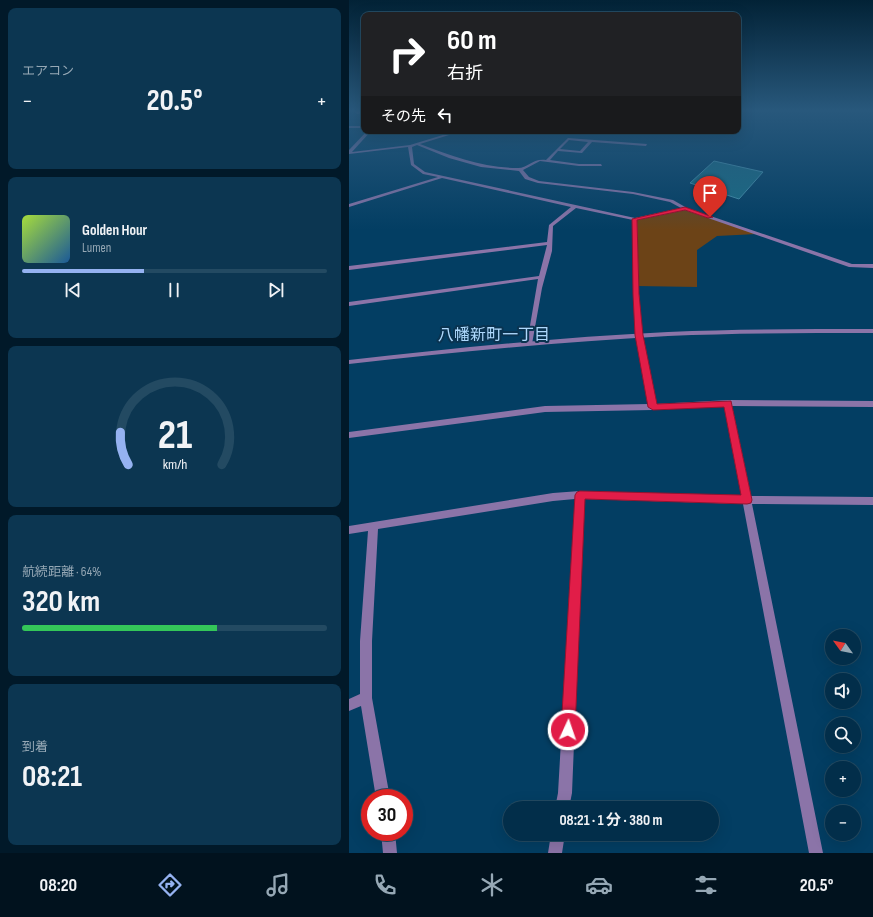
<!DOCTYPE html>
<html lang="ja">
<head>
<meta charset="utf-8">
<style>
	:root { --surface:#022e4a; --page:#0c3651; --text:#f1f3f6; --muted:#96a8b5; --line:#234a62; --accent:#95b2f1 }
	body { margin:0; font-family:"Sofia Sans Condensed","Noto Sans JP",sans-serif; background:var(--page); color:var(--text); height:100vh; display:flex; flex-direction:column; font-size:15px; white-space:nowrap }
	* { box-sizing:border-box; margin:0 }
	p { font-size:13px; color:var(--muted) }
	.icon { flex:none; width:22px; height:22px; fill:none; stroke:currentColor; stroke-width:2; stroke-linecap:round; stroke-linejoin:round }
	.map { position:relative; flex:1; overflow:hidden }
	.details { display:flex; flex-direction:column; gap:8px; padding:8px; background:#011929; width:349px }
	.details>* { flex:none }
	.banner { position:absolute; left:12px; top:12px; width:380px; height:122px; border-radius:8px; box-shadow:0 4px 16px #0002,0 0 0 1px var(--line); background:#202124; color:#fff; overflow:hidden }
	.needle { width:26px; rotate:303deg }
	.controls { position:absolute; left:476px; top:629px; display:grid; gap:8px }
	.controls a { display:grid; place-items:center; width:36px; height:36px; border-radius:50%; background:var(--surface); box-shadow:0 4px 16px #0002,0 0 0 1px var(--line); font-size:20px }
	.speed { position:absolute; left:12px; top:789px; display:flex; gap:8px; font-size:20px; font-weight:700; text-align:center }
	.speed>* { display:grid; place-content:center; width:52px; height:52px; border-radius:50%; background:var(--surface); box-shadow:0 4px 16px #0002,0 0 0 1px var(--line); line-height:1 }
	.speed .limit { border:6px solid #d22; background:#fff; color:#111 }
	.pin { position:absolute; display:grid; place-items:center; width:34px; height:34px; color:#fff; margin:-41px -17px; border-radius:50% 50% 50% 0; rotate:-45deg; box-shadow:0 0 4px #0007 }
	.pin .icon { rotate:45deg }
	.me { position:absolute; width:44px; margin:-22px; rotate:3deg; stroke-linejoin:round; filter:drop-shadow(0 0 3px #0008) }
	.turn { display:flex; align-items:center; gap:14px; height:84px; padding:0 20px; font-size:18px }
	.turn .icon { width:52px; height:52px; stroke-width:2.5 }
	.turn b { display:block; font-size:28px; line-height:34px }
	.then { display:flex; align-items:center; height:38px; padding:0 20px; background:#0003; gap:8px; font-size:15px }
	.big { font-size:30px; font-weight:700; line-height:1.1 }
	.details .tile { flex:1; display:flex; flex-direction:column; justify-content:center; gap:6px; min-width:0; padding:0 14px; border-radius:8px; background:var(--page) }
	.details .dial { align-items:center; gap:0 }
	.dial svg { height:104px; overflow:visible; fill:none; stroke:var(--line); stroke-width:7; stroke-linecap:round; text-anchor:middle }
	.dial text { fill:var(--text); stroke:none }
	.song { display:flex; align-items:center; gap:12px }
	.cover { width:48px; height:48px; border-radius:6px; background:linear-gradient(135deg,hsl(80 70% 55%),hsl(210 70% 35%)) }
	.played { height:4px; border-radius:2px; background:linear-gradient(90deg,var(--accent) 40%,var(--line) 40%) }
	.keys { display:flex; justify-content:space-around; direction:ltr }
	.heat { display:flex; justify-content:space-between; align-items:center; font-size:22px; direction:ltr }
	.charge { height:6px; border-radius:3px; background:linear-gradient(90deg,#34c759 64%,var(--line) 0) }
	.trip { position:absolute; left:154px; top:801px; width:216px; height:40px; border-radius:20px; background:var(--surface); box-shadow:0 4px 16px #0002,0 0 0 1px var(--line); font-weight:700; line-height:40px; text-align:center }
	.tabs { display:flex; height:64px; justify-content:space-around; align-items:center; background:#01121e; color:var(--muted) }
	.tabs .icon { width:28px; height:28px }
	.tabs .on { color:var(--accent) }
	.tabs b { font-size:18px; color:var(--text) }
	main { display:flex; flex:1; min-height:0 }
	.map>svg:first-child { display:block }
	.green { fill:#6c4317 }
	.building { fill:#196b84; stroke:#4691ac }
	.lines { fill:none; stroke-linecap:round; stroke-linejoin:round }
	.minor { fill:#8b74a8; fill-rule:evenodd }
	.tertiary { fill:#8b74a8; fill-rule:evenodd }
	.route { fill:#e11d48; stroke:#92132f }
	.labels { text-anchor:middle; dominant-baseline:central; stroke-width:4; stroke-linejoin:round; paint-order:stroke }
	.neighbourhood-label { font-size:16px; fill:#aed9fd; stroke:#0a3350 }
</style>
</head>
<body>
<main>
<section class="details">
<div class="tile"><p>エアコン</p>
<div class="heat"><a>−</a><b class="big">20.5°</b><a>+</a></div>
</div>
<div class="tile">
<div class="song"><i class="cover"></i><div><b>Golden Hour</b><p>Lumen</p></div></div>
<div class="played"></div>
<div class="keys"><svg class="icon" aria-label="previous" viewBox="0 0 24 24"><path d="M18 5L8 12l10 7zM5 5v14"/></svg><svg class="icon" aria-label="pause" viewBox="0 0 24 24"><path d="M8 5v14M16 5v14"/></svg><svg class="icon" aria-label="next" viewBox="0 0 24 24"><path d="M6 5l10 7-10 7zM19 5v14"/></svg></div>
</div>
<div class="tile dial"><svg viewBox="0 0 100 80">
<path d="M14 69A42 42 0 1 1 86 69"/>
<path d="M14 69A42 42 0 0 1 8 44" stroke="#95b2f1"/>
<text x="50" y="56" font-size="32" font-weight="700">21</text>
<text x="50" y="72" font-size="11">km/h</text>
</svg></div>
<div class="tile"><p>航続距離 · 64%</p><b class="big">320 km</b><div class="charge"></div></div>
<div class="tile"><p>到着</p><b class="big">08:21</b></div>
</section>
<div class="map">
<svg width="524" height="853" viewBox="0 0 524 853">
	<rect width="100%" height="100%" fill="#033e63"/>
	<path class="green" d="M336,209l72,25 -40,2 -20,14v37l-60,-1 -2,-67z"/>
	<path class="building" d="M365,161l49,11 -24,27 -49,-16z"/>
	<g class="lines">
		<path class="minor" d="M5,111h10v2l-7,1z
			M0,126h15v2h-15z
			M18,131h4l-19,21 58,-7 46,-14h6l-42,13c32,12 63,24 97,24 10,1 15,-10 29,-8l22,-22 79,6 -1,2 -54,-4 -10,11 -24,-2 -8,9 29,4h22l1,2h-23l-39,-5 -17,9 6,7 10,4 94,11 40,8 14,8 165,56h21v4l-24,-1 -164,-57 -48,10 2,74 3,41 14,69 72,-4 145,1v6l-141,-1 19,90 122,1v8l-121,-1 71,349h-14l-66,-349 -159,-5 -12,294 -3,15h-14l3,-15 17,-294 -22,2 -175,28 -6,112v57l18,100h-14l-15,-92 -12,5v-12l11,-5v-53l8,-110 -19,3v-8l204,-33 27,-2 162,5 -17,-90 -72,4 -108,2 -196,26v-6l196,-26 104,-2 -13,-69 -3,-41v-74l-57,-12 -23,18 -1,25 -10,37 -10,56h-4l-1,-1 11,-64 -189,27v-4l190,-26 8,-31 -198,25v-4l198,-24 2,-17 22,-18 -129,-29 -93,29v-3l89,-27 -15,-3 -12,-9 -3,-18 -59,7v-4zM220,140l19,2 -8,9 -20,-2zM68,145l32,13 32,9 38,4 6,8 13,4 95,11 37,8 11,6 -46,10 -210,-46 -11,-8 -2,-17z
			M32,832h14l2,21h-14z
			M202,834h14l-3,19h-14z"/>
		<path class="tertiary" d="M524,329v4c-68,0 -137,0 -205,3 -107,6 -213,16 -319,28v-4c106,-12 212,-23 319,-28 68,-3 137,-3 205,-3z"/>
	</g>
	<linearGradient id="sky" x2="0" y2="1"><stop stop-color="#022236"/><stop offset="0.48" stop-color="#28587c"/><stop offset="1" stop-color="#28587c" stop-opacity="0"/></linearGradient>
	<rect width="524" height="230" fill="url(#sky)"/>
	<path class="route" d="M336,207l28,10 -5,1 -23,-8 -48,10 2,74 4,41 14,69 74,-3 21,99 -1,3 -4,1 -162,-5 -10,231 -2,5 -5,3 -5,-3 -2,-5 14,-235 2,-3 3,-1 161,4 -17,-88 -71,3 -5,-3 -13,-72 -2,-41 -1,-75z"/>
	<g class="labels">
		<g class="neighbourhood-label">
			<text x="145" y="335">八幡新町一丁目</text>
		</g>
	</g>
</svg>
<div class="controls">
<a><svg class="needle" viewBox="-14 -14 28 28"><path d="M0-13l5 13h-10z" fill="#e53935"/><path d="M0 13l5-13h-10z" fill="#96a8b5"/></svg></a>
<a><svg class="icon" aria-label="sound" viewBox="0 0 24 24"><path d="M4 9h4l5-4v14l-5-4H4zM17 9q2 3 0 6"/></svg></a>
<a><svg class="icon" aria-label="search" viewBox="0 0 24 24"><circle cx="10" cy="10" r="6"/><path d="M15 15l6 6"/></svg></a>
<a>+</a>
<a>−</a>
</div>
<div class="speed"><div class="limit">30</div></div>
<div class="pin" style="left:361px;top:217px;background:#d93025"><svg class="icon" aria-label="arrive" viewBox="0 0 24 24"><path d="M6 21V4h12l-3 4 3 4H6"/></svg></div>
<svg class="me" style="left:219px;top:730px" viewBox="-20 -20 40 40"><circle r="17" fill="#e11d48" stroke="#fff" stroke-width="3"/><path d="M0-11L8 9 0 5-8 9z" fill="#fff"/></svg>
<div class="trip">08:21 · 1 分 · 380 m</div>
<div class="banner">
<div class="turn"><svg class="icon" aria-label="right" viewBox="0 0 24 24"><path d="M7 20v-9h11M14 6l5 5-5 5"/></svg><div><b>60 m</b>右折</div></div>
<div class="then">その先<svg class="icon" aria-label="left" viewBox="0 0 24 24"><path d="M17 20v-9H6M10 6l-5 5 5 5"/></svg></div>
</div>
</div>
</main>
<nav class="tabs">
<b>08:20</b>
<svg class="icon on" aria-label="directions" viewBox="0 0 24 24"><path d="M12 3l9 9-9 9-9-9zM9 14v-3h6M13 9l2 2-2 2"/></svg>
<svg class="icon" aria-label="music" viewBox="0 0 24 24"><path d="M9 18V5l10-2v13"/><circle cx="6" cy="18" r="3"/><circle cx="16" cy="16" r="3"/></svg>
<svg class="icon" aria-label="phone" viewBox="0 0 24 24"><path d="M5 4h4l2 5-3 2q2 4 5 5l2-3 5 2v4C11 20 4 13 5 4z"/></svg>
<svg class="icon" aria-label="climate" viewBox="0 0 24 24"><path d="M12 3v18M4 7l16 10M4 17L20 7"/></svg>
<svg class="icon" aria-label="car" viewBox="0 0 24 24"><path d="M5 17H2v-5l4-1 3-4h7l3 4 3 1v5h-3M9 17h6M6 11h13"/><circle cx="7" cy="17" r="2"/><circle cx="17" cy="17" r="2"/></svg>
<svg class="icon" aria-label="filters" viewBox="0 0 24 24"><path d="M4 7h16M4 17h16"/><circle cx="9" cy="7" r="2"/><circle cx="15" cy="17" r="2"/></svg>
<b>20.5°</b>
</nav>
</body>
</html>
